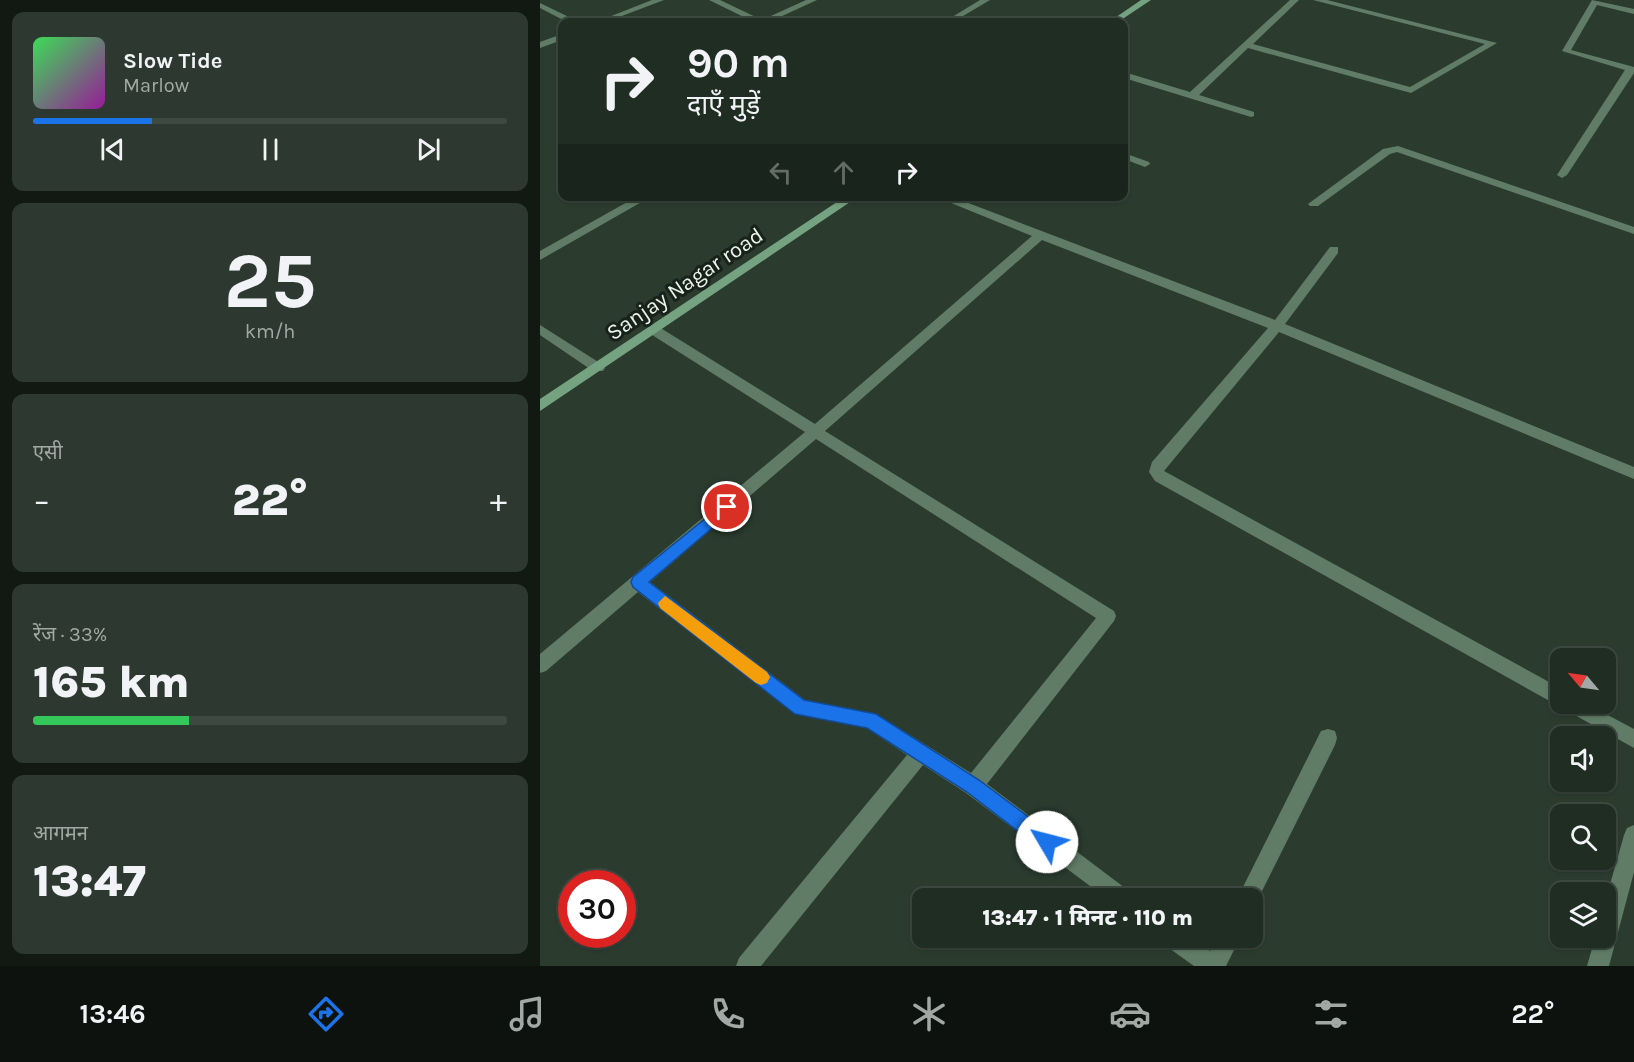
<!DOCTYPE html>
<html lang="hi">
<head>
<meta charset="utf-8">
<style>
	:root { --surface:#202d23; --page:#2d3930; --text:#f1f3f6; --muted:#a2a8a6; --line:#3d4941; --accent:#1a73e8 }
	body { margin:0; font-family:Karla,"Noto Sans Devanagari",sans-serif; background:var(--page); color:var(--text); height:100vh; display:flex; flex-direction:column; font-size:22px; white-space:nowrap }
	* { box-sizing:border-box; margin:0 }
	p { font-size:20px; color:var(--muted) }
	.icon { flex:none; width:33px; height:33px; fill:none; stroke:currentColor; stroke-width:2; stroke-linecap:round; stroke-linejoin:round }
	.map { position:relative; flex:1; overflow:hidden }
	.sheet { display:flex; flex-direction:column; gap:12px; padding:12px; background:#121913; width:540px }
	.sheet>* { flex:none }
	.banner { position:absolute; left:18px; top:18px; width:570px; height:183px; border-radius:12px; box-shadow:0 2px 4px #0004,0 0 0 2px var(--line); background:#202d23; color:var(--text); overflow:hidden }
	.needle { width:39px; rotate:299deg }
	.controls { position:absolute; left:1010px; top:648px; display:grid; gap:12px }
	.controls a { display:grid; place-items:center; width:66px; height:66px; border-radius:12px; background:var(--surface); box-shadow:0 2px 4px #0004,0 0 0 2px var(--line); font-size:30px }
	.speed { position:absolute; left:18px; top:870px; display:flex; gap:12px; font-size:30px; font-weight:700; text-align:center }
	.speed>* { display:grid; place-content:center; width:78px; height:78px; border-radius:50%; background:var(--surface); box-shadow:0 2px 4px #0004,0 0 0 2px var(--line); line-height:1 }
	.speed .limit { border:9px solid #d22; background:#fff; color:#111 }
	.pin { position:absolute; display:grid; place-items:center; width:51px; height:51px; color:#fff; margin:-26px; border:3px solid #fff; border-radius:50%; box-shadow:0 2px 6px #0007 }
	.me { position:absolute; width:66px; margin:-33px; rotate:307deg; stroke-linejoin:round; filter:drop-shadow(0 0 4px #0008) }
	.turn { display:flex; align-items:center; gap:21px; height:126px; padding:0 30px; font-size:27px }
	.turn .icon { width:78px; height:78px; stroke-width:2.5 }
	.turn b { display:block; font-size:42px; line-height:51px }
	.lanes { display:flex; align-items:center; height:57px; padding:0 30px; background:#0003; justify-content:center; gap:30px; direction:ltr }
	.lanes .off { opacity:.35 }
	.big { font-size:45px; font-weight:800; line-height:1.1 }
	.sheet .tile { flex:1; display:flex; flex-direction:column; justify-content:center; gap:9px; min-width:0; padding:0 21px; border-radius:12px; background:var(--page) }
	.sheet .dial { align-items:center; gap:0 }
	.dial b { font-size:78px; line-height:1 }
	.song { display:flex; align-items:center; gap:18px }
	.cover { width:72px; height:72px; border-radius:9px; background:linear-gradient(135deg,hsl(130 70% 55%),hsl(300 70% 35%)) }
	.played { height:6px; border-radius:3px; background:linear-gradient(90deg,var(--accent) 25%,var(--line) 25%) }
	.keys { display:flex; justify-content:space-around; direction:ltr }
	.heat { display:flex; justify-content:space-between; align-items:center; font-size:33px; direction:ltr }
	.charge { height:9px; border-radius:4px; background:linear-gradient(90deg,#34c759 33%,var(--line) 0) }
	.trip { position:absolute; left:372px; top:888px; width:351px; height:60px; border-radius:12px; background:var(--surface); box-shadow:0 2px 4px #0004,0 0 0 2px var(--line); font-weight:800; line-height:60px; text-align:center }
	.menu { display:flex; height:96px; justify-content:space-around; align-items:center; background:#0d120e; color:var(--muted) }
	.menu .icon { width:42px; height:42px }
	.menu .selected { color:var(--accent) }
	.menu b { font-size:27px; color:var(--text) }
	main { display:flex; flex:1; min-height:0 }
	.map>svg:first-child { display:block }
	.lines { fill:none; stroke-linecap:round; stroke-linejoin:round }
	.lane { fill:#607c66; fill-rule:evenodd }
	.street { fill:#607c66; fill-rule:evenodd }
	.secondary { fill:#75a280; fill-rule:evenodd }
	.route { fill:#1a73e8; stroke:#114b97; stroke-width:1.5 }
	.slow { fill:#f59e0b }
	.labels { text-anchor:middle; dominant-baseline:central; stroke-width:6; stroke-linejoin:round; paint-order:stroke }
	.street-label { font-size:22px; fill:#e8f3ea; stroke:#19211b }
</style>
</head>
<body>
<main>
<section class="sheet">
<div class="tile">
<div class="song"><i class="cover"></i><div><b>Slow Tide</b><p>Marlow</p></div></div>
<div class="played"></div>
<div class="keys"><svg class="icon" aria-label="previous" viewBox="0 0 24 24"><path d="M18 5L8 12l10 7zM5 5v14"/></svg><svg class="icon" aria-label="pause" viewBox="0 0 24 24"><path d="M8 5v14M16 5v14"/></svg><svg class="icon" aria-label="next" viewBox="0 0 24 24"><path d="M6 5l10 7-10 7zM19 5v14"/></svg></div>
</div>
<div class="tile dial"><b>25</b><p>km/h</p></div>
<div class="tile"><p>एसी</p>
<div class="heat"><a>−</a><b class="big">22°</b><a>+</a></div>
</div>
<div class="tile"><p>रेंज · 33%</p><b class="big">165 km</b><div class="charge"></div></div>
<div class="tile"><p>आगमन</p><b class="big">13:47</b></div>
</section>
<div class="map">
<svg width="1094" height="966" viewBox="0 0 1094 966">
	<rect width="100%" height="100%" fill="#2b3c2f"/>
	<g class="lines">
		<path class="lane" d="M858,146l236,81v7l-237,-82 -7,2 -72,52h-8l-2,-2 75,-55z"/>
		<path class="street" d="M112,0h12l-58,22h-10z
			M169,0h11l42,20 44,-20h11l-48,22h-15z
			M440,0h10l-37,22h-9z
			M750,0h9l-46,44 157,43 75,-43 -172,-44h14l170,43 -86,50 -163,-45 -49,47 55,17v4l-3,1 -127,-39v-6l66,20z
			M1052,0l42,9v5l-37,-9 -26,45 63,17v6l-67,102 -5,3 -5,-3 68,-105 -63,-19z
			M0,3l35,17 1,2h-9l-27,-14z
			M22,34v6l-22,8v-6z
			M584,153l25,9 1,2 -5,3 -21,-8z
			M98,196h14l-112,64v-9z
			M394,196h16l325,124 55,-73h8v6l-53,71 349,143v12l-355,-147 -115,139 396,217v16h27l47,25v19l-479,-267 -6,-9 3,-10 116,-134 -226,-88 -217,191 289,180 2,5 -2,5 -127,163 142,107 3,7h-26l-140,-105 -43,-28 -162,201h-25l3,-8 168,-203 -40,-27 -72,-14 -157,-122 -92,79 -6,2v-19l265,-222 -156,-99 -1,-3 1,-3h10l156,97 217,-188zM276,439l280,179 -125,155 -95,-59 -71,-14 -155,-118z
			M0,325l63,40 2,3 -2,3h-10l-53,-36z
			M788,729l7,2 2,7 -2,7 -80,160 -3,2v-9h-14l3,-7 80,-160z
			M1094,825v47l-25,94h-22l8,-28h10v-36l19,-67 3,-7z
			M623,938h28l19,13 8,-13h22l-14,28h-32l-28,-20z"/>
		<path class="secondary" d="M601,0h10l-33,22h-9z
			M306,196h13l-319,215v-12z"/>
	</g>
	<path class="route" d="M187,501l5,2v8l-83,71 155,118 72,14 103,66 75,56 3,6 -3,7 -7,3 -6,-3 -74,-57 -100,-64 -72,-14 -162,-127 -2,-5 2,-5z"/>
	<path class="slow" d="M125,596l102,76 3,5 -3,6 -6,2 -5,-2 -96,-75 -2,-5z"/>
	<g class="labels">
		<g class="street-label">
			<text transform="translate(145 284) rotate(-34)">Sanjay Nagar road</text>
		</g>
	</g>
</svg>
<div class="controls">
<a><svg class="needle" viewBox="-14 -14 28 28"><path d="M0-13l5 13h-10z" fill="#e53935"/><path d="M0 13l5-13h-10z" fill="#a2a8a6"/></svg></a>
<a><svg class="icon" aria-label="sound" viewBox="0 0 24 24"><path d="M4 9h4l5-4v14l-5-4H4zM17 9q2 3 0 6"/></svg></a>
<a><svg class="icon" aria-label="search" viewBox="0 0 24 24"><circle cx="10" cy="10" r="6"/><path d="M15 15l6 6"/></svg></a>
<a><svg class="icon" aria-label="layers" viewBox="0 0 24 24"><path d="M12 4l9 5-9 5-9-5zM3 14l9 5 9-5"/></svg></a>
</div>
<div class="speed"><div class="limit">30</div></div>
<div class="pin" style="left:187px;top:507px;background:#d93025"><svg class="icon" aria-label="arrive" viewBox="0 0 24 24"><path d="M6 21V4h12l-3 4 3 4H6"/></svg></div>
<svg class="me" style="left:507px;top:842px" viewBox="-20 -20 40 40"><circle r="19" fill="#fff"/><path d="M0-13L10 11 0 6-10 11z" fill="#1a73e8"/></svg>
<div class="trip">13:47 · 1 मिनट · 110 m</div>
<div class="banner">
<div class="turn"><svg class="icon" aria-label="right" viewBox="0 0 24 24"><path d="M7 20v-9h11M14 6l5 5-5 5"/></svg><div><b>90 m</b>दाएँ मुड़ें</div></div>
<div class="lanes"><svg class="icon off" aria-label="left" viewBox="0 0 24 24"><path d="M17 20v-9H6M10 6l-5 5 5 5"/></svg><svg class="icon off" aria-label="ahead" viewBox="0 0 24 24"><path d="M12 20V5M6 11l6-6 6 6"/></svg><svg class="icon" aria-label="right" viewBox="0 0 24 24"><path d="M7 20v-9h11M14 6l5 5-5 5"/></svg></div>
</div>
</div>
</main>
<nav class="menu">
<b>13:46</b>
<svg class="icon selected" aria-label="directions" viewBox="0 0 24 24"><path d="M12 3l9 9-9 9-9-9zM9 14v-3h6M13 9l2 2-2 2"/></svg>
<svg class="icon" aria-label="music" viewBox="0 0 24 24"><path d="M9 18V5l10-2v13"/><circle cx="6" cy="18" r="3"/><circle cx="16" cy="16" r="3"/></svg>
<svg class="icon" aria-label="phone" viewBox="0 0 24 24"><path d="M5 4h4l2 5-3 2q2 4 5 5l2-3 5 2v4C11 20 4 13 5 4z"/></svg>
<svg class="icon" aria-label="climate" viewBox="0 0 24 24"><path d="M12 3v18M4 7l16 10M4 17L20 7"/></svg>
<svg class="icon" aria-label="car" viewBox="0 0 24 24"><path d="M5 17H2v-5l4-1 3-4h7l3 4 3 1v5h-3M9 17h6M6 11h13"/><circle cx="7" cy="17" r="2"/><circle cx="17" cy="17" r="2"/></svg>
<svg class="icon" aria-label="filters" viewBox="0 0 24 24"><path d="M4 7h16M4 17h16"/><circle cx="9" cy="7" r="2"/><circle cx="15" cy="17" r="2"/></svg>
<b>22°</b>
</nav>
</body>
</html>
